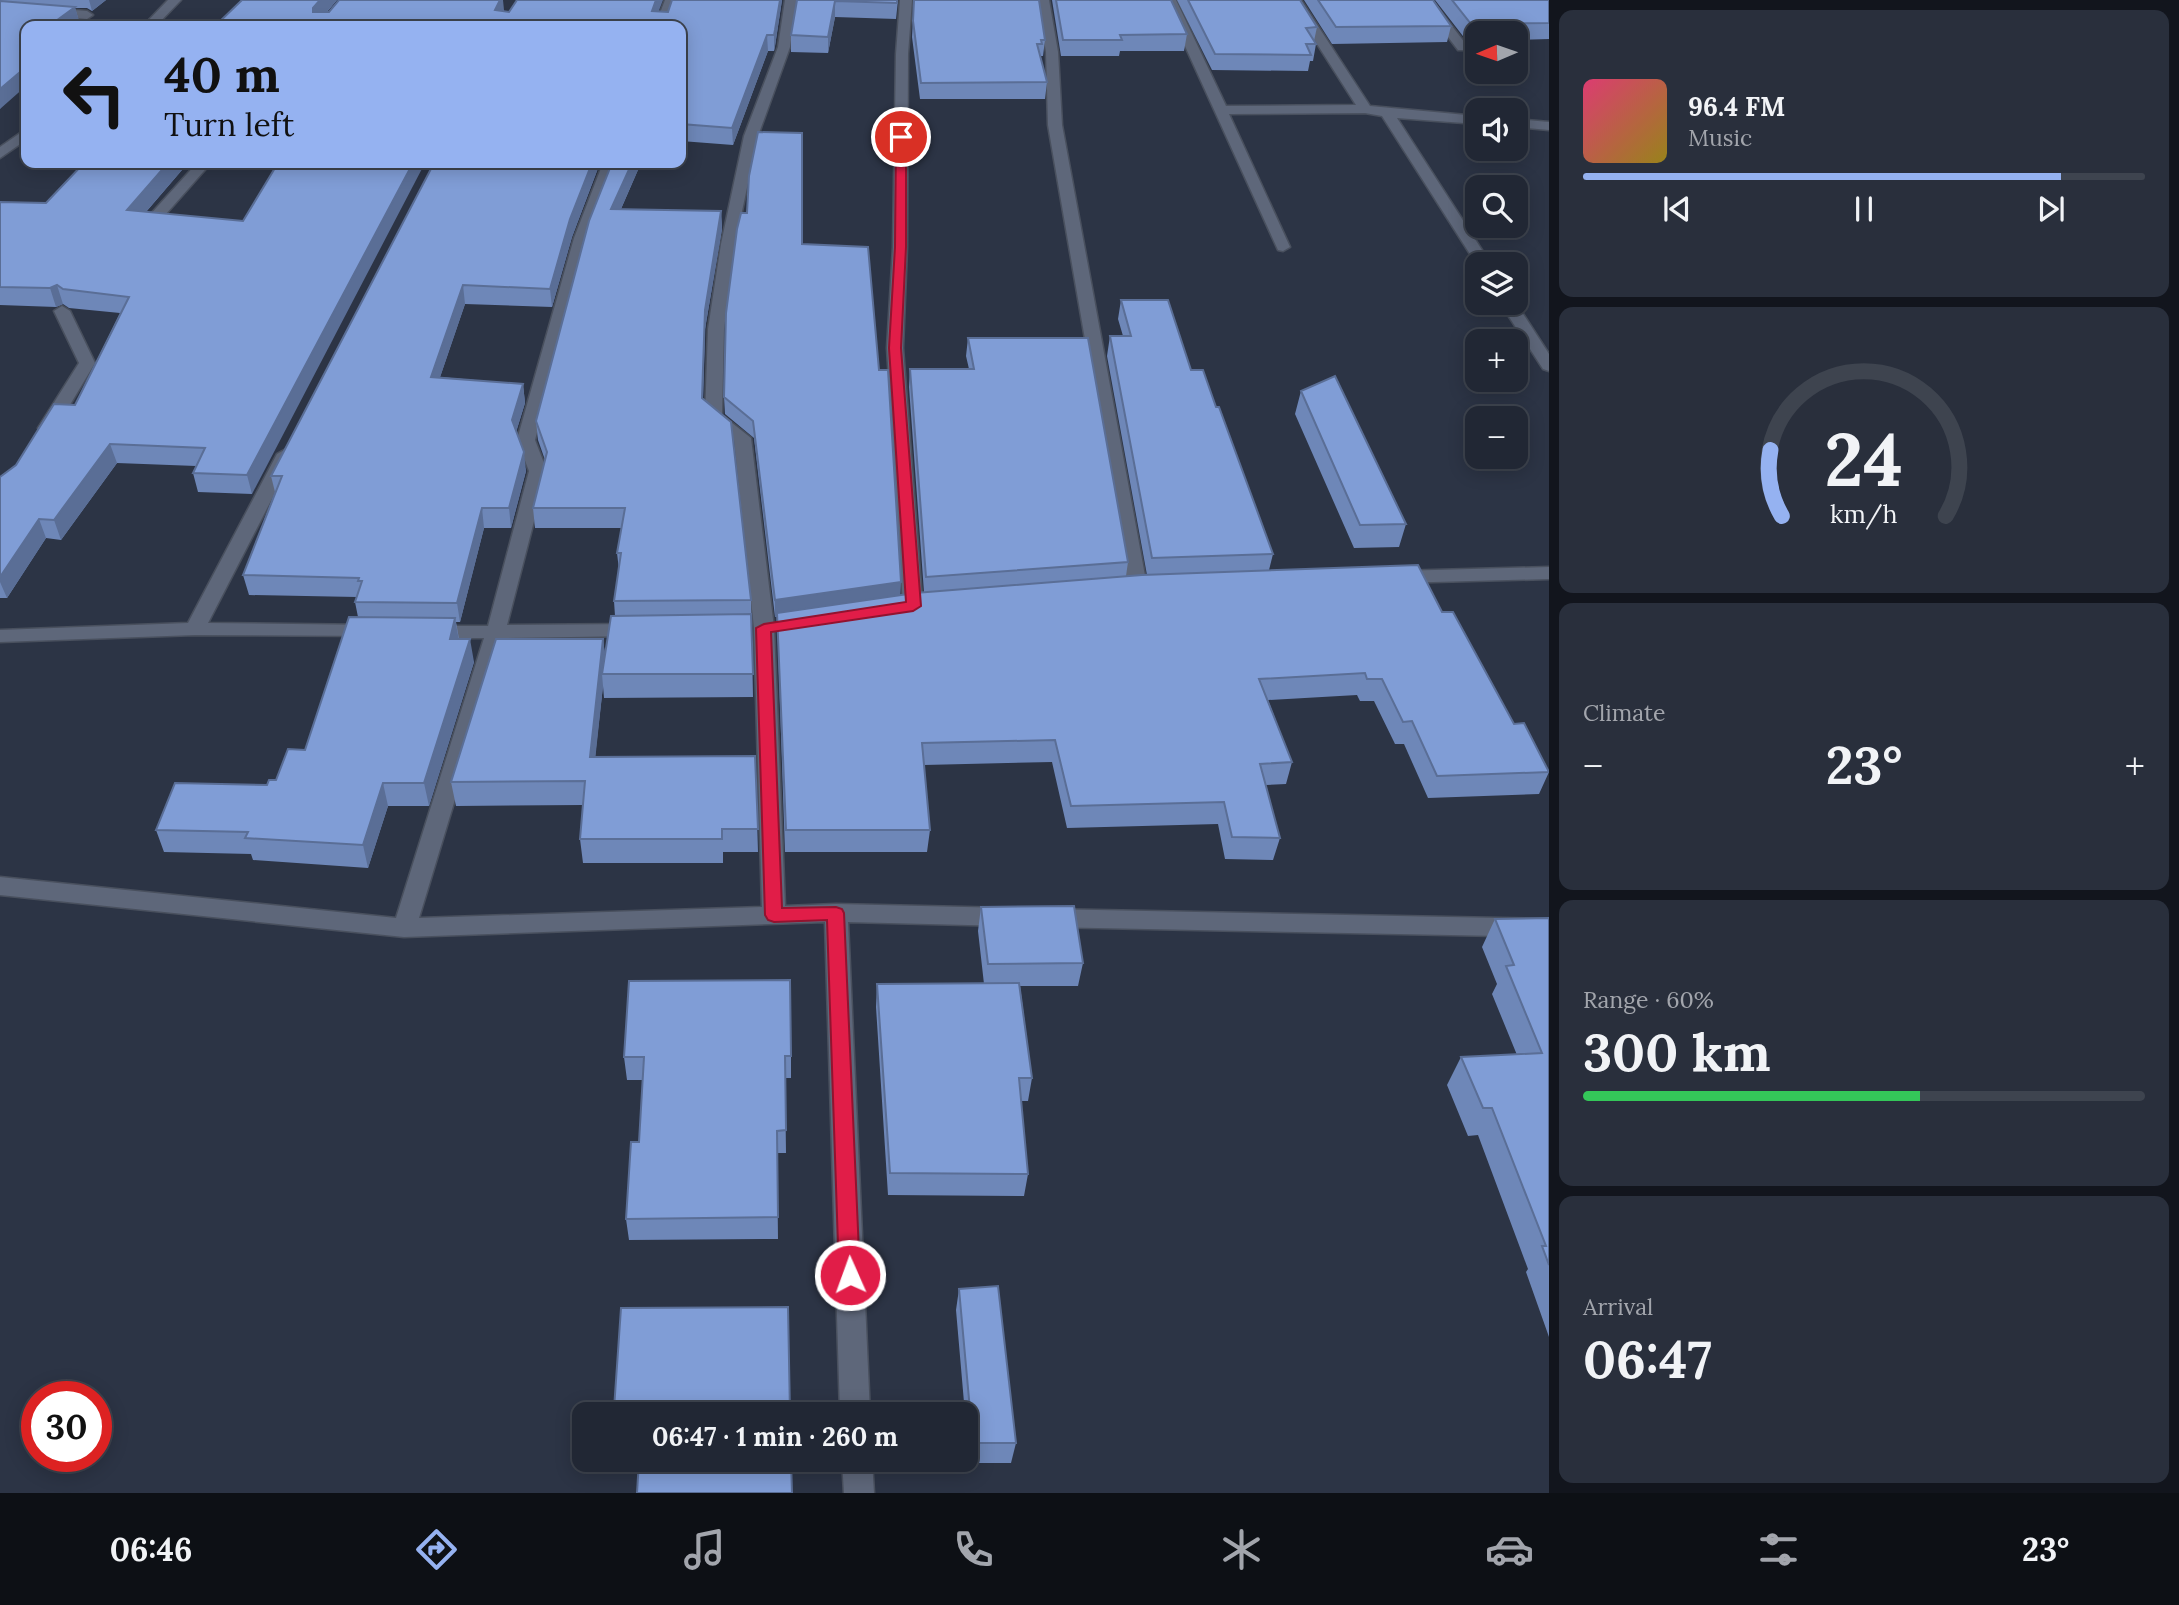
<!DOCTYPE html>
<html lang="en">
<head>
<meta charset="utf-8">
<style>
	:root { --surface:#212734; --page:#292f3c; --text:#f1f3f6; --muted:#a2a5ac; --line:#3e444f; --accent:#95b2f1 }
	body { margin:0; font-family:Lora,serif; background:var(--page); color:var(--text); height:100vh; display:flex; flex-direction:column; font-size:26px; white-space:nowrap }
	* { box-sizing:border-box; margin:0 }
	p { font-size:23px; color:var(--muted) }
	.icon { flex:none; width:38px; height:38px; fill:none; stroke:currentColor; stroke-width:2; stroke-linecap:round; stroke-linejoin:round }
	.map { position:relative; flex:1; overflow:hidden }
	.details { display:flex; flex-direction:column; gap:10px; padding:10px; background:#12151d; width:630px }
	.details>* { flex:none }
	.guide { position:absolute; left:21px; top:21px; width:665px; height:147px; border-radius:14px; box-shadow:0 4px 18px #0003,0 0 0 2px var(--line); background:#95b2f1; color:#111; overflow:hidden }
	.needle { width:46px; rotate:268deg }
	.fabs { position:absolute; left:1465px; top:21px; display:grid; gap:14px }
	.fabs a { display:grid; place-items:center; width:63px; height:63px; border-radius:14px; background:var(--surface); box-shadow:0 4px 18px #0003,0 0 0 2px var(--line); font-size:35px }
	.speed { position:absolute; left:21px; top:1381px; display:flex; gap:14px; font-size:35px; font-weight:700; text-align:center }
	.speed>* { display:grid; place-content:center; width:91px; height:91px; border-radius:50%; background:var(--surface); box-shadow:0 4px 18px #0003,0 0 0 2px var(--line); line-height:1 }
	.speed .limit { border:10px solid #d22; background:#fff; color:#111 }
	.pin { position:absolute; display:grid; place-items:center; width:60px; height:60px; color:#fff; margin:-30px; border:4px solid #fff; border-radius:50%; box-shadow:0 2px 7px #0007 }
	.me { position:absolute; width:77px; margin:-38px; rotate:358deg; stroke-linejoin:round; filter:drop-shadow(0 0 5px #0008) }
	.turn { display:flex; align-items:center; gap:24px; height:147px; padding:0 28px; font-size:32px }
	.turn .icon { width:91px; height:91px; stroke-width:2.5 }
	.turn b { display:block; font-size:49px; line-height:60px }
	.big { font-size:52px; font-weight:700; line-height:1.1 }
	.details .tile { flex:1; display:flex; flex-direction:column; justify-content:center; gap:10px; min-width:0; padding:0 24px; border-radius:14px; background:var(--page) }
	.details .dial { align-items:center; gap:0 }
	.dial svg { height:182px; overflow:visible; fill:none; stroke:var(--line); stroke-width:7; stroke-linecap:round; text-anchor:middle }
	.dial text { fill:var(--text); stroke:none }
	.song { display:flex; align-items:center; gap:21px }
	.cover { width:84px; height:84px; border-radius:10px; background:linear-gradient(135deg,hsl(340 70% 55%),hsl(50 70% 35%)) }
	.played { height:7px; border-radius:4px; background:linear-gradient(90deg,var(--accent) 85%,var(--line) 85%) }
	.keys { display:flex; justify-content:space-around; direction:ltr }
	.heat { display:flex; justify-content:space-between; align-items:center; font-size:38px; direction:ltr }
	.charge { height:10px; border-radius:5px; background:linear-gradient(90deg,#34c759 60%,var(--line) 0) }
	.trip { position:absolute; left:572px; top:1402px; width:406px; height:70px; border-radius:14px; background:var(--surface); box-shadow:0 4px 18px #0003,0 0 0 2px var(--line); font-weight:700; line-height:70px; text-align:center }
	.tabs { display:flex; height:112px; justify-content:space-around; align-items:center; background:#0d1015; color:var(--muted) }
	.tabs .icon { width:49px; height:49px }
	.tabs .selected { color:var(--accent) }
	.tabs b { font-size:32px; color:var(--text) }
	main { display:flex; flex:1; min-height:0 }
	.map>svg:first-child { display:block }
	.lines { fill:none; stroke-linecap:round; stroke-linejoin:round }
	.minor-casing { stroke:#49505e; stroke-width:3 }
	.minor { fill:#5e677a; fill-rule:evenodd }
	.wall { fill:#6e87b8 }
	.shaded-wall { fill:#5a6e96 }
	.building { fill:#809dd6; stroke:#5a6e96; stroke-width:2 }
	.route { fill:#e11d48; stroke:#92132f; stroke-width:2 }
</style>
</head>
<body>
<main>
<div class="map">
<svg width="1549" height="1493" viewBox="0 0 1549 1493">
	<rect width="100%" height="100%" fill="#2c3445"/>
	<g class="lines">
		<defs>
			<path id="minor" d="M168,0h13l-25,26h-13z
				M665,0h12l-10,26h-12z
				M785,0h12l-7,47 -32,89 -23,108 -11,85 -2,86 29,23 23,190 11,278 51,-2 172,4 8,3 4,6 -4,6 -8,3 -160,-4 22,492h-30l-15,-492 -421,15 -404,-42v-18l396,41 88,-280h-54l-7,-1 -3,-5 3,-5 7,-1h58l41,-155 -12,-31 57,-202 29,-75h14l-29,75 -53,202 12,31 -40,154 128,-1 7,1 3,5 -3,5 -7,1 -131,2 -85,280 343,-11 -8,-279 -20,-188 -29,-23 3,-88 13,-85 23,-108 34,-89z
				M900,0h12l-4,54 -1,193 -4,101 19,251 12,2 3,4 -3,4 -28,1 -3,-4 -16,-258 6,-101 3,-193z
				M1037,0h12l9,52 4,73 84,456 13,2 3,4 -3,4c-9,3 -18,4 -28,1l-3,-4 -80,-463 -2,-73z
				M1164,0h12l50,106 130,-1 -67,-105h12l69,106 107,10v8l-80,-6 94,146 -14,1 -95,-149 -17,-3 -136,1 61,133 -7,4 -5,-1z
				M1420,0h12l36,47 -2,3h-8z
				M0,4l87,7 6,4 -6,4 -87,-7z
				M1516,119l33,3v8l-33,-3z
				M26,129v11l-26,18v-11z
				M197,163h14l-53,60h-10l-2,-3 2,-3z
				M1500,303h16l33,51v17l-6,-2z
				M62,306l8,5 25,52 -39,65 -9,5 -9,-5 41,-65 -25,-52z
				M286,449l9,5 -87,169 165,2 7,1 3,5 -3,5 -185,-1 -195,7v-12l188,-7 89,-169z
				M1549,567v12l-152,4 -7,-2 -2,-4 2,-4 7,-2z
				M1047,909l502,10v18l-502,-10 -8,-3 -4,-6 4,-6z
				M842,1460h30l2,33h-30z"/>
		</defs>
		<use href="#minor" class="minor-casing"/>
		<use href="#minor" class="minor"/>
	</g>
	<path class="wall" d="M0,0h106l-14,11 -5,-3h-12l4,13 -7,5h-46l-26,83z
		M337,0l-10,12 177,-2v2h164l4,-12h110l-7,46 -1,5h-6l-35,94 -52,-4v-115h-466z
		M797,0h101l-2,19 -61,-2 -7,36 -37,-1v-17z
		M914,0l131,40 -2,16h-2v2l6,24 -2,17h-125l-8,-62z
		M1052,0h119l16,34 -3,17h-64l-1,5h-58z
		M1177,0h123l17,27 -3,14 2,3 -3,17h-3l-2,10 -96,-1z
		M1304,0h129l18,26 -4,16 -115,2z
		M1435,0h114v39l-33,1v-7h-39v7h-11z
		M84,163h104l-42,49 97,9 9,273 -54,-2 -5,-19 3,-7 -79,-3 -56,77 -15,-2 -39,60h-7v-121l16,-12 59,-60 45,-92 -51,-5 -6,-4 -7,3 -56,-2v-103l46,1z
		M434,163h166l-28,74 -20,70 -87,-3 -25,73 83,7 2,19 -9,29 10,39 -15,57h-27l-24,94h-4l3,17 15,23 -45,144h-41l-20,62 -115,-8 -2,-6 -87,-2 -8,-22 111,-45 9,-5 29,-30 53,-133 -3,-15 2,-5 -108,-2 -6,-20 32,-83 -4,-16z
		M612,163h29l-20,46 100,2 1,18 -17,100 -2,70 48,201 2,97 -149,1 -1,-12 -8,71 160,-1 3,96h-35v11h-140l-3,-24 3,-34 -127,1 -5,-24 152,-143 2,16 10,-39 -1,-15 5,-31 -2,-17 5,-25h-87l-2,-20 12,-48 -7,-20 -2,-19z
		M802,244l98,351 24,-3 -15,-205 1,-18h59l-3,-13 2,-18 160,224 -2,14 21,-1 -40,-219 3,-20h13l-5,-17 3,-19 70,70 25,37 57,147 -4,16 173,42 72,112 35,48 -10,22 -111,4 -24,-54h-9l-21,-43h-14l-3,-6 -89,5 24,62 -6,22 -20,1 14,53 -7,22 -48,-1 -7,-35 -151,4 -15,-66 -128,3 6,65 -3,22h-142l-8,-235h-2l-21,-179 -29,-24 -1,-17z
		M1301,391l105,133 -7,23 -45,1 -59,-134z
		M981,907l102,56 -5,23h-58l12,92 -4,23h-7l7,73 -4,22 -136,-1 -12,-188 1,-23h107l-6,-53z
		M1549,918v419l-23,-65 2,-3 -50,-134 -10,1 -21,-51 14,-28 56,-2 -25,-61 5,-10 -15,-37 13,-28z
		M791,1056v22h-6l1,75h-9l1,86 -149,1 -3,-21 13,-77 4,-62h-16l-3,-23z
		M959,1289l57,154 -5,20h-42l-3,-49h-1l-9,-104z
		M621,1308l169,106h-175l-1,-5z"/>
	<path class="shaded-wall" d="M89,0h17l-14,11z
		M320,0h17l-21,24 -3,-16z
		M500,0h3l1,10 -8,16 -1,-16z
		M656,0h7l-10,26 -1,-15z
		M780,0h2l-7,46 -1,5v-16z
		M835,1v16l-7,36v-16z
		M75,7l4,14 -7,5h-23z
		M767,35l1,16 -35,94 -1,-17z
		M26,67v19l-26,23v-20z
		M168,163h20l-56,65 -5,-18z
		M413,163h12l-173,331 -5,-19z
		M592,163h8l-28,74 -20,70 -2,-18 20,-70z
		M632,163h9l-28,64 -2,-18z
		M721,211l1,18 -17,100 -3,88v-19l3,-88z
		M57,285l6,19 -7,3 -6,-19z
		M463,285l2,19 -31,91 -3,-18z
		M523,384l2,19 -11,36 -2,-19z
		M110,444l7,19 -56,77 -7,-20z
		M524,452l2,19 -15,57 -2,-20z
		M482,508l2,20 -24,94 -3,-19z
		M39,519l7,19 -39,60 -7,-16v-5z
		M901,582l-1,17 -125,18v-17z
		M455,618l4,23 -9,-2z
		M470,639l4,23 -45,144 -5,-23z
		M603,639l3,23 -4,12 1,12 -10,94 -3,-23z
		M383,783l5,23 -20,62 -5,-23z"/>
	<path class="building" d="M242,0h78l-7,8v4h16l10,-12h161l-5,10 14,2 8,-12h139l-4,11 16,1 4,-12h108l-5,30 -1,5h-7l-35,93 -51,-4v-98h-466z
		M797,0h100v3l-62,-2 -7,36 -37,-2z
		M914,0h125l6,40h-4l1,4h-5l10,38 -126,1 -8,-62z
		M1056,0h115l16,34 -67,1 2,5h-59z
		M1188,0h112l17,27 -11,1 10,16h-10l5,11 -96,-1z
		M1318,0h115l18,26 -115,1z
		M1452,0h97v23l-78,1z
		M0,1l75,6 -26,19h-23v18l-1,2h1v21l-26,22z
		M758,132l44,1v111l66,3 11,123h9l13,212 -126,18 -22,-179 -29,-24 2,-84 11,-84 4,-16h6l2,-37z
		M84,163h84l-41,47 116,11 35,-58h135l-166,312 -54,-2 12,-25 -95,-4 -56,76 -15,-1 -39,58v-100l16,-12 38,-61 21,1 54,-108 -66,-8 -6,-4 -7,3 -50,-1v-85l46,1z
		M434,163h158l-22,56 -20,70 -87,-4 -32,92 92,7 -11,36 12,32 -15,56h-27l-25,95 -102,-1 7,-21h-4l1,-3 -116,-3 39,-99h-11z
		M612,163h20l-21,46 110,2 -16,99 -3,88 29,24 20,178 -137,1 7,-48h-4l8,-45h-92l14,-56 -11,-31 53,-200z
		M1121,300h47l23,70h12l13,37h3l54,147 -121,4 -42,-222h21z
		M968,338h120l40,224 -202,15 -16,-208h64z
		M1335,376l71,148 -46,1 -59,-134z
		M1418,565l24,47h11l61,112 10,-1 25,49 -112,4 -25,-55 -9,1 -21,-43h-15l-2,-6 -106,6 33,83 -32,2 20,74 -48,-1 -8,-35 -153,4 -16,-66 -133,3 8,87h-144l-9,-217 138,-20 227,-18z
		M751,614l2,60h-151l9,-58z
		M349,617l106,1 -5,21h20l-46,144h-41l-20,62 -118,-7 3,-6 -92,-2 19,-47 92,2 2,-5h7l12,-31 17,1z
		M496,639h107l-13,118 165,-1 3,73h-36v10h-142l5,-58 -134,1z
		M1074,906l9,57 -95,1 -7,-57z
		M1549,918v347l-7,-19h4l-54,-138h-9l-22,-51 81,-4 -36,-87 8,-1 -19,-46z
		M790,980l1,76h-6l1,74 -9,1 1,86 -152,2 5,-77h8l5,-85h-20l5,-76z
		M1019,983l13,95h-13l9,96 -138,-1 -13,-189z
		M998,1286l18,157h-43l-14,-154z
		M788,1307l2,107h-149l1,-5h-28l7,-101z
		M639,1460h152l1,33h-155z"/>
	<path class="route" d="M901,134l5,3v110l-5,101 20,258 -8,5 -142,21 11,276 54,-1 6,2 2,4 16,362 -3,7 -7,3 -8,-3 -3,-7 -12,-355 -53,2 -6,-2 -3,-5 -9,-287 8,-4 142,-22 -17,-254 6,-101 1,-110z"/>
</svg>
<div class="fabs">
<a><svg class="needle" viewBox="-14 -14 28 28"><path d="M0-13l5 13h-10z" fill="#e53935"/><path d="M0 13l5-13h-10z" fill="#a2a5ac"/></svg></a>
<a><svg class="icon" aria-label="sound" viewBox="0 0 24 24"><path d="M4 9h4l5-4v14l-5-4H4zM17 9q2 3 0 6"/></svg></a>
<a><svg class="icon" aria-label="search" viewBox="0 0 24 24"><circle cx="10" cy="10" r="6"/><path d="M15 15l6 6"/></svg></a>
<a><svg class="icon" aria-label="layers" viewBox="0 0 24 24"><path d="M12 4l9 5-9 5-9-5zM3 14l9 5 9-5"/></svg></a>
<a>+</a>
<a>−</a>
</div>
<div class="speed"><div class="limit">30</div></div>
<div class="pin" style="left:901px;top:137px;background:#d93025"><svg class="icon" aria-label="arrive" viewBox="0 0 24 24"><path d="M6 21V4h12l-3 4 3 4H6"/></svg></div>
<svg class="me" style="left:850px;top:1275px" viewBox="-20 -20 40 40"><circle r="17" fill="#e11d48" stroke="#fff" stroke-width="3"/><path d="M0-11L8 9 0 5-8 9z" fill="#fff"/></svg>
<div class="trip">06:47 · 1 min · 260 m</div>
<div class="guide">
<div class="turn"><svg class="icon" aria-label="left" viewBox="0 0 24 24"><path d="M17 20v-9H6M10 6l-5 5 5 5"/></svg><div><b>40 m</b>Turn left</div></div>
</div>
</div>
<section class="details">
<div class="tile">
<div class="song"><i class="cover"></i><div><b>96.4 FM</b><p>Music</p></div></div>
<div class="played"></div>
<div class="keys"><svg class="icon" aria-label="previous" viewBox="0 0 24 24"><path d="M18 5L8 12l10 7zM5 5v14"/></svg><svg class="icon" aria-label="pause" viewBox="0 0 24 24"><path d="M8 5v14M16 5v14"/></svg><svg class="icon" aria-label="next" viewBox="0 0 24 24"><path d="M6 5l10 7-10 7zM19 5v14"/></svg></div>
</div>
<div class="tile dial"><svg viewBox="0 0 100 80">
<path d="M14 69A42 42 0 1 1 86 69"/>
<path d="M14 69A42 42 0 0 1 9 40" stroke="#95b2f1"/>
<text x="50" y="56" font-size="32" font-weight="700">24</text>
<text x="50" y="72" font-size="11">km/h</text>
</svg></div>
<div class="tile"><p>Climate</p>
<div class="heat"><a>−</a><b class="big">23°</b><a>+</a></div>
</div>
<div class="tile"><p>Range · 60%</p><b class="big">300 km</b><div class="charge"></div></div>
<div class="tile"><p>Arrival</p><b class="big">06:47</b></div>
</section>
</main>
<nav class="tabs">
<b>06:46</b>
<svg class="icon selected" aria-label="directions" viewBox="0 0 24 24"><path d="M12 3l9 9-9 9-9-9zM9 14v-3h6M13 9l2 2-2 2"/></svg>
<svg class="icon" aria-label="music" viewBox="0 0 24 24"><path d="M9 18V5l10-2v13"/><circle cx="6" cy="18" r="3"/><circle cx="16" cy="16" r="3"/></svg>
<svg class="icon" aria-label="phone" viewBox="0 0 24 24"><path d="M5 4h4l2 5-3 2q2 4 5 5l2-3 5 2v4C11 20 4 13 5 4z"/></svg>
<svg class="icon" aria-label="climate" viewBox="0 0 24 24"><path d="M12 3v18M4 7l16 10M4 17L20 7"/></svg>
<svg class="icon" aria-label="car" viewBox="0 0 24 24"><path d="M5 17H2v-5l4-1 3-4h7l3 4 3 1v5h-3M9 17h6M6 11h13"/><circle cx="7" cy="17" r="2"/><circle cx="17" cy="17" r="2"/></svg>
<svg class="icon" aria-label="filters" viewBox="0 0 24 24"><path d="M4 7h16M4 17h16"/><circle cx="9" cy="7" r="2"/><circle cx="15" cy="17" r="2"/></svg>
<b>23°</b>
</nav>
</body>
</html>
